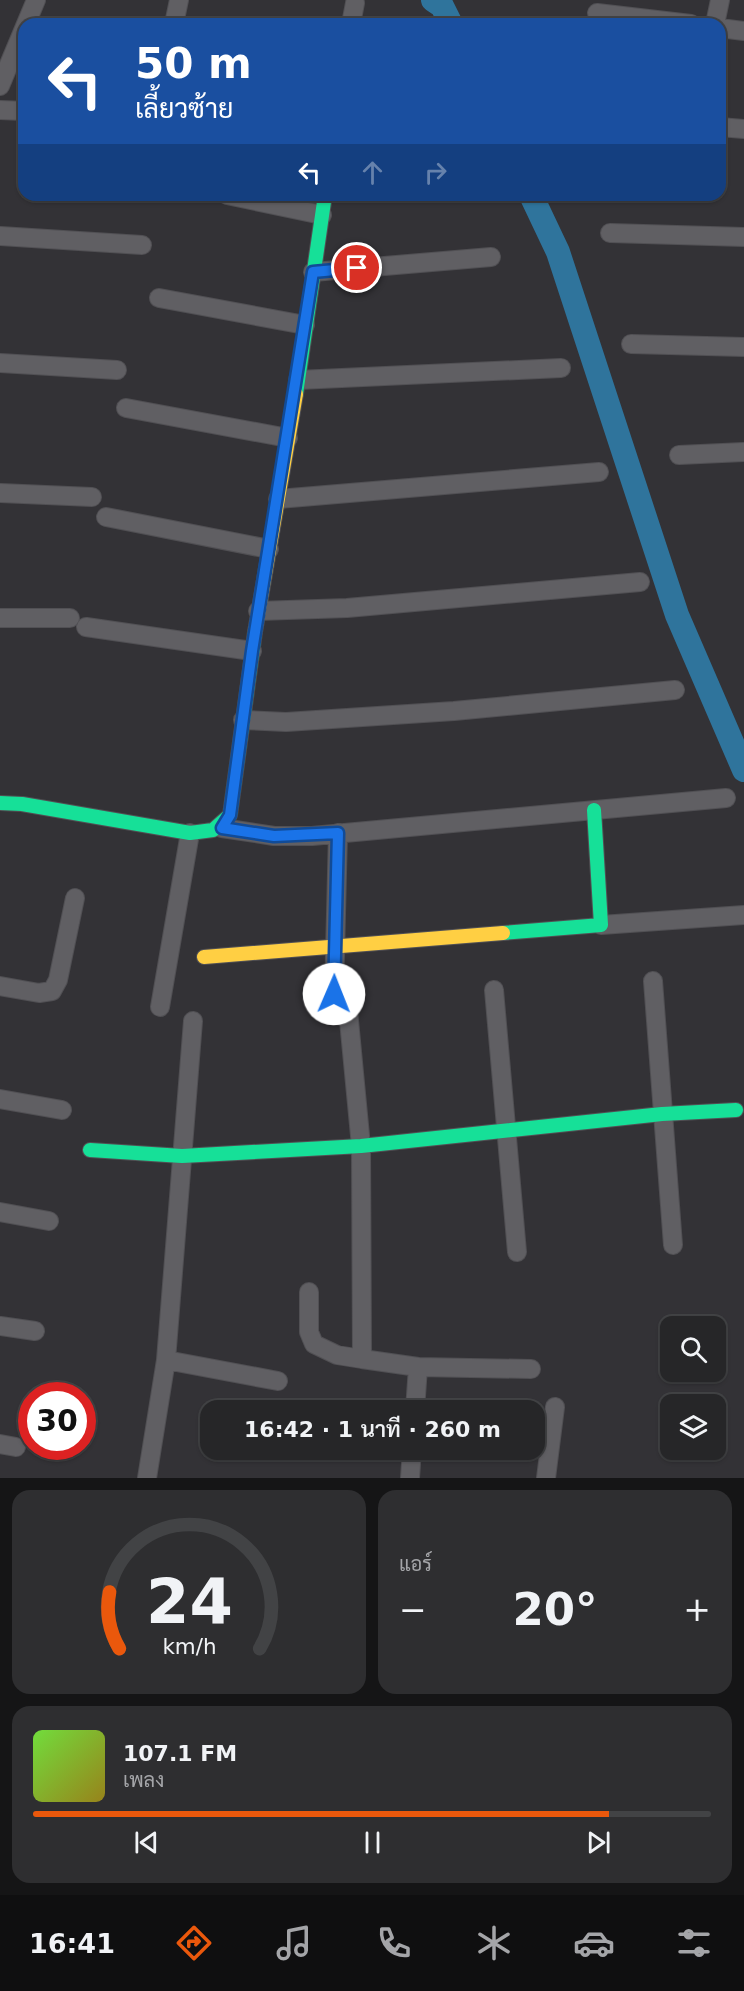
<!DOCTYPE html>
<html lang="th">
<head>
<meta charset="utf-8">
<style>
	:root { --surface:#262628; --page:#2e2e30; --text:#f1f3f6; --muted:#a4a5a8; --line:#424345; --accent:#ea580c }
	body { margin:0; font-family:"DejaVu Sans",Sarabun,sans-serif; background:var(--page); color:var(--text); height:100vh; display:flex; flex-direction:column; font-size:22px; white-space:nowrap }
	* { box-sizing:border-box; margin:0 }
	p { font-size:20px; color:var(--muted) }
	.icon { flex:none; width:33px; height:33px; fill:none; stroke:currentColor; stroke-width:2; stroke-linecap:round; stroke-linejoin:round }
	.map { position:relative; height:1478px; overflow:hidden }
	.side { display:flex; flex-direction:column; gap:12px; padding:12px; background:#151516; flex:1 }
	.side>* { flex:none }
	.hud { position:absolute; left:18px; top:18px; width:708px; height:183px; border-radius:18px; box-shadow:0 2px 4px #0004,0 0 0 2px var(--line); background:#1a4fa0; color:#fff; overflow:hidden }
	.buttons { position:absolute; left:660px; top:1316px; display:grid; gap:12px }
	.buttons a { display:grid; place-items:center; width:66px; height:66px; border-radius:12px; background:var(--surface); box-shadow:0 2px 4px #0004,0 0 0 2px var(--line); font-size:30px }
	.speed { position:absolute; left:18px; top:1382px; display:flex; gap:12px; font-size:30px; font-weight:700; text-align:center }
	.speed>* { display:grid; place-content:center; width:78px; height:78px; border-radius:50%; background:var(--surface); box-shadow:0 2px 4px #0004,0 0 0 2px var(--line); line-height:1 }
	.speed .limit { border:9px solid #d22; background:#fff; color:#111 }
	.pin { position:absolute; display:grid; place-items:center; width:51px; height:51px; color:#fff; margin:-26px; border:3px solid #fff; border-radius:50%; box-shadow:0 2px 6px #0007 }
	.me { position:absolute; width:66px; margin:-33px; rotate:1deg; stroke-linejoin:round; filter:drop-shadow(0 0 4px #0008) }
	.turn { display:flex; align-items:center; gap:21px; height:126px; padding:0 18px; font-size:27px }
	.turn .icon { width:78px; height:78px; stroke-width:2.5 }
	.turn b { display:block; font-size:42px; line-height:51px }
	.lanes { display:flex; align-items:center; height:57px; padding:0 18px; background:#0003; justify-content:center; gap:30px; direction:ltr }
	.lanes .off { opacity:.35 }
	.big { font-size:45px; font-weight:600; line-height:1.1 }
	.side .widget { flex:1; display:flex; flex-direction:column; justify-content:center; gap:9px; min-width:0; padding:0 21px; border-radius:18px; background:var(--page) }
	.side .dial { align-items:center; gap:0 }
	.dial svg { height:156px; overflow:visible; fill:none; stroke:var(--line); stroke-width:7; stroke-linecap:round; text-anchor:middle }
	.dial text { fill:var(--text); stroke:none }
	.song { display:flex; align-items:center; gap:18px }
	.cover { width:72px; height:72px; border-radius:9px; background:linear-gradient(135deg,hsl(100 70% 55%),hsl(50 70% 35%)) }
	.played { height:6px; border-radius:3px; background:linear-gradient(90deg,var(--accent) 85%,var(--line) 85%) }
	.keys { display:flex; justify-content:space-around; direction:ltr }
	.heat { display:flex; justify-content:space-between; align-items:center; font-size:33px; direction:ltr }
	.side .tiles { flex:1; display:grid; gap:12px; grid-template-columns:1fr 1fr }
	.widget:last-child { grid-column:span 2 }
	.trip { position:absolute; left:200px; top:1400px; width:345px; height:60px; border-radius:18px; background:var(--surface); box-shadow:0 2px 4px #0004,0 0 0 2px var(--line); font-weight:600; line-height:60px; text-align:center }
	.dock { display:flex; height:96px; justify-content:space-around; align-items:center; background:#0f0f10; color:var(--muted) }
	.dock .icon { width:42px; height:42px }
	.dock .current { color:var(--accent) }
	.dock b { font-size:27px; color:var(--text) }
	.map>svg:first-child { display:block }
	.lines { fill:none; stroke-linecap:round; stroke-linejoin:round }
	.canal { stroke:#2f749c; stroke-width:24 }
	.street-casing { stroke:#515054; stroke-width:20 }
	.fast-casing { stroke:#515054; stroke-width:16 }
	.slow-casing { stroke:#515054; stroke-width:16 }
	.street { stroke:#605f63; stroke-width:18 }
	.fast { stroke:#16e098; stroke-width:14 }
	.slow { stroke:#ffcf43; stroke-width:14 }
	.route-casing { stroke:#114b97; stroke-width:15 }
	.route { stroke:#1a73e8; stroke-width:10 }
</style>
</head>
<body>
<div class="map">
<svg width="744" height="1478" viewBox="0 0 744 1478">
	<rect width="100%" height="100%" fill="#333236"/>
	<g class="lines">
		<path class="canal" d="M433,0l9,6 9,18
			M531,195l27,57 119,363 67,155"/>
		<defs>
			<path id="street" d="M597,13l94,11
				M174,24l5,-24
				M351,24l4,-21
				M715,24l5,-24
				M720,28l24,3
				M0,86l36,-86
				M0,110l24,1
				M720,127l24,2
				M227,195l95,20
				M610,233l134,4
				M0,236l142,9
				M313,272l178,-15
				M159,298l146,27
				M631,344l113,3
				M0,363l117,7
				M298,380l263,-12
				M126,408l162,30
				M679,455l65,-3
				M0,493l92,4
				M278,499l321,-27
				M106,517l163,32
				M258,611l89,-3 293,-26
				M0,618h70
				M86,627l166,24
				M243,720l43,2 168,-11 221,-21
				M222,828l52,8h38l414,-38
				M601,925l143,-10
				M653,981l20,264
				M0,986l39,7 13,-2 6,-11 17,-82
				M494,990l23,262
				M334,994l4,-161
				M160,1007l30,-174
				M348,1010l13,136 1,213 56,8 -3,43
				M0,1099l62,11
				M0,1212l49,9
				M309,1292v40l5,12 23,11 25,4
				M0,1326l35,5
				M166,1360l112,21
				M418,1367l113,2
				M0,1444l16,3
				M147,1478l19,-118 27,-339
				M410,1478l2,-29
				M546,1478l9,-71"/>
			<path id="fast" d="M296,394l29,-199
				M0,803l22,1 168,29 23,-3 17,-15 25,-183
				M503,933l98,-8 -7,-115
				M90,1150l92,6 179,-10 301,-32 74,-4"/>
			<path id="slow" d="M255,632l41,-238
				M204,957l299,-24"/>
		</defs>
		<use href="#street" class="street-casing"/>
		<use href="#fast" class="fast-casing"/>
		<use href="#slow" class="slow-casing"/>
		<use href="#street" class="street"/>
		<use href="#fast" class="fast"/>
		<use href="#slow" class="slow"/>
	</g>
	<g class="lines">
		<defs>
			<path id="route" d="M334,994l4,-161 -64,3 -52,-8 8,-13 22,-164 61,-379 44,-4"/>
		</defs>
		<use href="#route" class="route-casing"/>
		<use href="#route" class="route"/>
	</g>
</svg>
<div class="buttons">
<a><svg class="icon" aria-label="search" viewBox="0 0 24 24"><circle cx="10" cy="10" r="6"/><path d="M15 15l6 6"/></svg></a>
<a><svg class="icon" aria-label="layers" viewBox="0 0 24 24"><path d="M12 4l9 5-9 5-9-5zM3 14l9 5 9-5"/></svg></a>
</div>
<div class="speed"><div class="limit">30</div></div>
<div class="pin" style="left:357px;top:268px;background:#d93025"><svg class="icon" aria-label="arrive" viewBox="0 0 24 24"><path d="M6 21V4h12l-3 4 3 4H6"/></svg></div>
<svg class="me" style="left:334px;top:994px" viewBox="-20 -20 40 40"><circle r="19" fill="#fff"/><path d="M0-13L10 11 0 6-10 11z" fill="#1a73e8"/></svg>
<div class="trip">16:42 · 1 นาที · 260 m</div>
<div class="hud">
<div class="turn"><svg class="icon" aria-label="left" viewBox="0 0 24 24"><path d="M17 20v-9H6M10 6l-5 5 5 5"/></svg><div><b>50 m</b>เลี้ยวซ้าย</div></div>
<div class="lanes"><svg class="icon" aria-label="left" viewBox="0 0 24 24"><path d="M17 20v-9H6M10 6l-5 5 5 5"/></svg><svg class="icon off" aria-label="ahead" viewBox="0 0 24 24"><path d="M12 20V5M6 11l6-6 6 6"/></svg><svg class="icon off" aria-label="right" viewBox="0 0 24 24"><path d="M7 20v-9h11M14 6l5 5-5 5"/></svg></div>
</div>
</div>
<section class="side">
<div class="tiles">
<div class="widget dial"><svg viewBox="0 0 100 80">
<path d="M14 69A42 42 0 1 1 86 69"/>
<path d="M14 69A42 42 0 0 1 9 40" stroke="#ea580c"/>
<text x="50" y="56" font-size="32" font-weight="700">24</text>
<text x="50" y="72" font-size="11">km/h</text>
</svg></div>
<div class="widget"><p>แอร์</p>
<div class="heat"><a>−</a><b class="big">20°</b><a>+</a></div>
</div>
<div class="widget">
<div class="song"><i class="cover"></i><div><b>107.1 FM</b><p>เพลง</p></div></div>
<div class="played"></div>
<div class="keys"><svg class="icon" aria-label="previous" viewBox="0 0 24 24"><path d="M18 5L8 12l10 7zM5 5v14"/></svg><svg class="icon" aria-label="pause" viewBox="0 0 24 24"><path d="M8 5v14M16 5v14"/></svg><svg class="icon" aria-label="next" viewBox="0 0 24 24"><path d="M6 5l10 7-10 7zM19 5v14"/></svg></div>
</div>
</div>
</section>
<nav class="dock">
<b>16:41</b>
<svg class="icon current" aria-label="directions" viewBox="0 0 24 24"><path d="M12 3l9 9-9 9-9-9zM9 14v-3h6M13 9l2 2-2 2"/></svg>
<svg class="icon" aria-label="music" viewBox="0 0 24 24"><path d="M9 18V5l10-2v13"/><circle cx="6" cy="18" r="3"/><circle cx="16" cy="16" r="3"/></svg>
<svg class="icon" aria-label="phone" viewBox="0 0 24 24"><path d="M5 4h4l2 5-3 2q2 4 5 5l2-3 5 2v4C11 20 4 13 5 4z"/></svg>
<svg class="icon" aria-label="climate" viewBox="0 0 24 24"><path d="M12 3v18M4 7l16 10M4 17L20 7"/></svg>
<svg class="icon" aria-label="car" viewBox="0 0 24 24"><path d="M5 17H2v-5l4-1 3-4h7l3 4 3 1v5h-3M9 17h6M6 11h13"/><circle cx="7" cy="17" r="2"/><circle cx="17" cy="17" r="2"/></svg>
<svg class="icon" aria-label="filters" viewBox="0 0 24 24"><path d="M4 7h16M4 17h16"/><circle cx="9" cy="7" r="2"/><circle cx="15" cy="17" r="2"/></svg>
</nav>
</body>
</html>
